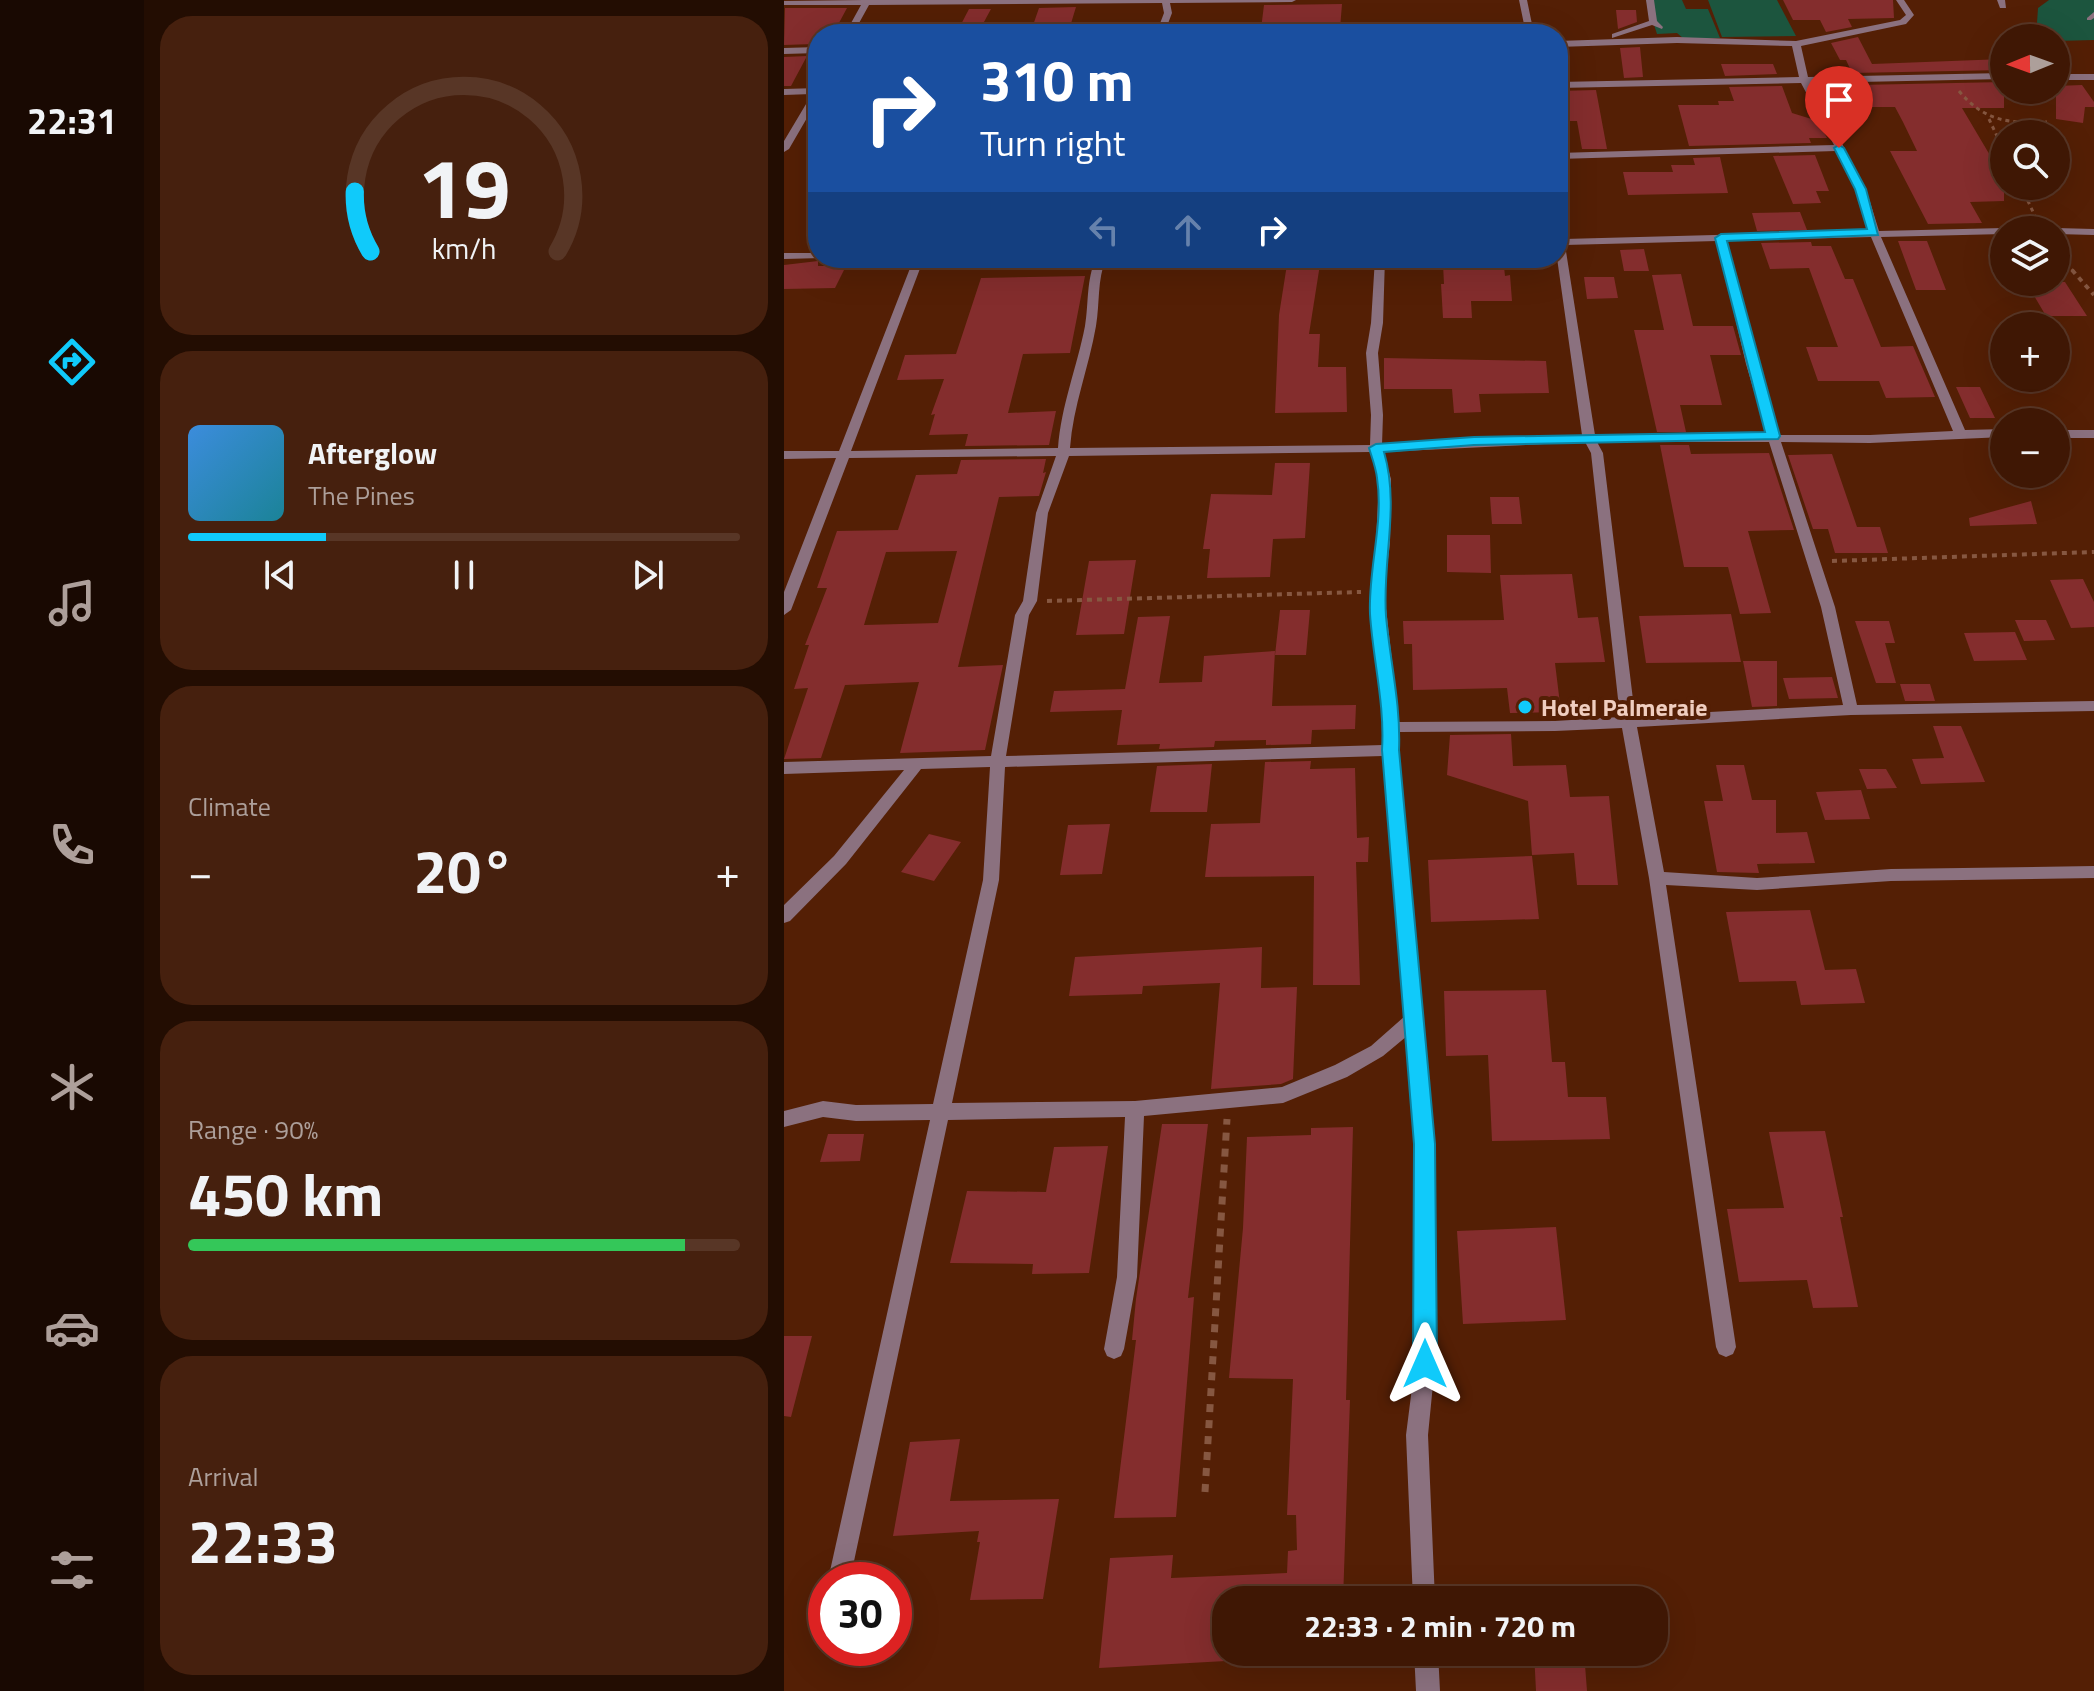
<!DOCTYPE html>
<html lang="en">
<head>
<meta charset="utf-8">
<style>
	:root { --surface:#3f1704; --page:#46200e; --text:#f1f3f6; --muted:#ad9f9a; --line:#583626; --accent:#10cafa }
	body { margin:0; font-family:"Titillium Web",sans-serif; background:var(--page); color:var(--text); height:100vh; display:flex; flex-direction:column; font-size:30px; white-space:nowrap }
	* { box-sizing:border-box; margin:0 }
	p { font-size:26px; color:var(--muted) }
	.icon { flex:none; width:44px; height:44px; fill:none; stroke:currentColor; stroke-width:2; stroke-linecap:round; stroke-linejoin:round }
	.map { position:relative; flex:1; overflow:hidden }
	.drawer { display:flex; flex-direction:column; gap:16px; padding:16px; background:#230d02; width:640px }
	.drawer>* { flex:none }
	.guide { position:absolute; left:24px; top:24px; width:760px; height:244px; border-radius:32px; box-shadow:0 8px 32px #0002,0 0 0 2px var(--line); background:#1a4fa0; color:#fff; overflow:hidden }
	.needle { width:52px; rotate:269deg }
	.fabs { position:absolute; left:1206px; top:24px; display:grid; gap:16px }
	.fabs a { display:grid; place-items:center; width:80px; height:80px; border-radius:50%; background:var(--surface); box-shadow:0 8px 32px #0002,0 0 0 2px var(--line); font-size:40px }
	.speed { position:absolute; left:24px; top:1562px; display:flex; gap:16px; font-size:40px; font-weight:700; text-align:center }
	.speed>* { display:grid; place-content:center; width:104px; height:104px; border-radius:50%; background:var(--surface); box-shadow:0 8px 32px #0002,0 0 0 2px var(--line); line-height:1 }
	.speed .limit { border:12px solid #d22; background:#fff; color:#111 }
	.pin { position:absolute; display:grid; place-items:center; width:68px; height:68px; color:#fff; margin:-82px -34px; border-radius:50% 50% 50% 0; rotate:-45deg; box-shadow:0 0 8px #0007 }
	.pin .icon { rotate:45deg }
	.me { position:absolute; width:88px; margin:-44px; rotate:0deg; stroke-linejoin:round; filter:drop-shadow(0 0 6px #0008) }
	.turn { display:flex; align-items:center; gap:28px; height:168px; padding:0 40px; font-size:36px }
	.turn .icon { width:104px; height:104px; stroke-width:2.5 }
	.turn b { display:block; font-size:56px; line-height:68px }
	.lanes { display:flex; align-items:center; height:76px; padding:0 40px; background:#0003; justify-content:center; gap:40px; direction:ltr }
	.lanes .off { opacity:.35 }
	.big { font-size:60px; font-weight:700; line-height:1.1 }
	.drawer .widget { flex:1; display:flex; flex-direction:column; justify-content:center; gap:12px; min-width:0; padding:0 28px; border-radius:32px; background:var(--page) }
	.drawer .dial { align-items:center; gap:0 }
	.dial svg { height:208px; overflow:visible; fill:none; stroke:var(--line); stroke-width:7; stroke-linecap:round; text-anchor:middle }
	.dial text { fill:var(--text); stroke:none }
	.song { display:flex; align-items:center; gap:24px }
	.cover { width:96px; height:96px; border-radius:12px; background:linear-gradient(135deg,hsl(210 70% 55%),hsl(190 70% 35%)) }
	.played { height:8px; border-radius:4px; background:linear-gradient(90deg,var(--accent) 25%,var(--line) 25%) }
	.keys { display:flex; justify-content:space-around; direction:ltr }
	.heat { display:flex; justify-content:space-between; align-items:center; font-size:44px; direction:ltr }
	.charge { height:12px; border-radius:6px; background:linear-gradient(90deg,#34c759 90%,var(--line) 0) }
	.trip { position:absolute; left:428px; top:1586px; width:456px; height:80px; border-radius:32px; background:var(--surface); box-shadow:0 8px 32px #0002,0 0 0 2px var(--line); font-weight:700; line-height:80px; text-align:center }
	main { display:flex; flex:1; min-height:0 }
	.menu { display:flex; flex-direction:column; width:144px; justify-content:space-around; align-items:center; background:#190902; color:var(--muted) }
	.menu .icon { width:56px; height:56px }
	.menu .selected { color:var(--accent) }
	.menu b { font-size:36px; color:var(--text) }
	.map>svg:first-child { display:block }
	.green { fill:#1c553e }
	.building { fill:#842d2d; fill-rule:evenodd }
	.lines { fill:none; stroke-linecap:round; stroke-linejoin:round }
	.path-far2 { stroke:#865741; stroke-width:3; stroke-dasharray:4 4; stroke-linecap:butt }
	.path-far1 { stroke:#865741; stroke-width:4; stroke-dasharray:5 5; stroke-linecap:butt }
	.path { stroke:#865741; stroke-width:7; stroke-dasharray:8 8; stroke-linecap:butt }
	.service { fill:#8b717f; fill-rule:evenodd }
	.minor { fill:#8b717f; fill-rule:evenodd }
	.route { fill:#10cafa; stroke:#0a83a2; stroke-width:2 }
	.poi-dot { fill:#10cafa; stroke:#541f05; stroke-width:3 }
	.labels { text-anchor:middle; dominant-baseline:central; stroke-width:8; stroke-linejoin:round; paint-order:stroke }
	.poi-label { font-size:24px; font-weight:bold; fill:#f0cec0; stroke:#541f05; text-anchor:start }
</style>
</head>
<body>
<main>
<nav class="menu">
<b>22:31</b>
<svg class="icon selected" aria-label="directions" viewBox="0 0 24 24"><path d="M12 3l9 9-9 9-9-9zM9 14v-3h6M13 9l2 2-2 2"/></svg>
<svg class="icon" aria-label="music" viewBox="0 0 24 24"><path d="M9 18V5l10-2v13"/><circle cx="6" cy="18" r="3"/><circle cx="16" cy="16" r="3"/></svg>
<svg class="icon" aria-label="phone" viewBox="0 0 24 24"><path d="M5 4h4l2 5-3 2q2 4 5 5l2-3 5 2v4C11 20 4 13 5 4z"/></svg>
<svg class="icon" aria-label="climate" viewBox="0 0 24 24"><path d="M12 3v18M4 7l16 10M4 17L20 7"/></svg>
<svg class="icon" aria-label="car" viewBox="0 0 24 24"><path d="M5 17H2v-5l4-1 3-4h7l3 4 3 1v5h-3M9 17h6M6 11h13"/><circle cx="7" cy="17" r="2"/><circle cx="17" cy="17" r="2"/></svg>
<svg class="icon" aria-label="filters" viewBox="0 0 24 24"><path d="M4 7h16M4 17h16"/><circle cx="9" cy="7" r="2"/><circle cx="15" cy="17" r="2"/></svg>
</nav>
<section class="drawer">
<div class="widget dial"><svg viewBox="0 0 100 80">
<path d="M14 69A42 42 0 1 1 86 69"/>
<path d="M14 69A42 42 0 0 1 8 46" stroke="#10cafa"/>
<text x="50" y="56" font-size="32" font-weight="700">19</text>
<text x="50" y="72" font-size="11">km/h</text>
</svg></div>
<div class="widget">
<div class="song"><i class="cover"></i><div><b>Afterglow</b><p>The Pines</p></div></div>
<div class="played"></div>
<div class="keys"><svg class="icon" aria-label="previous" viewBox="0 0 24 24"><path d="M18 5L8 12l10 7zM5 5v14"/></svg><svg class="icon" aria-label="pause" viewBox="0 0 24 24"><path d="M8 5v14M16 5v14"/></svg><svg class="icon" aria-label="next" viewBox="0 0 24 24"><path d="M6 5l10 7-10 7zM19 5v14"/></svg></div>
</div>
<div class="widget"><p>Climate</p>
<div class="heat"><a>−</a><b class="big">20°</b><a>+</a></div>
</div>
<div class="widget"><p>Range · 90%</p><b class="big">450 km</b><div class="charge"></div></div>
<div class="widget"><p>Arrival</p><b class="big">22:33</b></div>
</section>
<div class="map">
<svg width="1310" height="1691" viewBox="0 0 1310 1691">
	<rect width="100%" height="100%" fill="#541f05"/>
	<path class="green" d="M862,0h36l4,9h22l12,29 -36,1 -7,-6 -20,1z
		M924,0h69l19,36 -74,1z
		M1265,0h45v40l-38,1v-3h-20l2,-30z"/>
	<path class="building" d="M999,0h110l1,18 -46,1 4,8 -26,5 -6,-12h-27z
		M558,4l-2,25h-79l3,-24z
		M292,7l-7,23 -38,1 8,-23z
		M1,8h62l-14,26h-15l-4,10 -30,1z
		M185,9h22l-13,24 -22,1z
		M832,10h20l1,12 -19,7z
		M1074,37l14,27 132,-5v11l-152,3 -6,-13h-6l-9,-17z
		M856,47l3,30 -19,1 -4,-30z
		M23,56l-16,30h-7v-29z
		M937,64h52l4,10 -52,2z
		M1220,82v26h-42l42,71v22l-34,1 12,21 -54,1 -38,-73h27l-14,-29 -8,-15h-26l-11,-22z
		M1298,85l12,17v5h-9l-2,16 -27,-4v-33z
		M998,86l10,27 26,8 9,17h-18l2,5 -122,3 -11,-41h41l-1,-4h16l-5,-14z
		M812,90l11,59h-25l-5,-28h-19v-30z
		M1031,155l14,36h-13l5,12 -28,1 -20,-48z
		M936,157l8,36 -100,2 -5,-23h50l-2,-7h24l-2,-7z
		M1016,212l7,18 -50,1 -5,-18z
		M1114,241h29l19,49h-30z
		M1027,242l1,4h19l14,33h8l28,68 32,-1 22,51 -49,1 -7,-17h-61l-12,-34h32l-29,-79 -39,1 -9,-26z
		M860,249l5,22h-25l-4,-21z
		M504,258h33l-12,76h11l-2,33h28l1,45 -72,1 4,-98z
		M693,258h26l2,18 5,-1 2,26h-41l1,17h-29l-2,-34h3l-1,-20h35z
		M34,261v5h28l-11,22 -51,1v-24z
		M897,274l12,52h40l8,29h-31l12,50h-42l6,27h-29l-23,-102h30l-12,-55z
		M301,276l-15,77 -47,1 -15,59 48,-2 -7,34 -84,1 3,-12 -39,1 6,-21 -4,1 13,-36 -47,1 8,-25 51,-1 25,-76z
		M800,277h30l4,21 -31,1z
		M1242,282h39l22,34h-41z
		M600,358l162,3 3,32 -70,1 2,18 -27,1 -2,-24h-68z
		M1172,387h24l15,31h-25z
		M876,445h29l2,9 78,-1 25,77 -46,1 23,82 -31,1 -12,-47h-44z
		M1048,454l25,73h23l8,26h-53l-7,-24h-15l-25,-74z
		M262,459l-3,14 3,-1 -7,24 -40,1 -41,170 45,-2 -18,85 -85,3 19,-71 -74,3 -24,73 -37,1 24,-71 -14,1 15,-44h-4l22,-57h-10l20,-57 61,-1 18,-55 41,-1 4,-14zM173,551l-19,72 -74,2 22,-73z
		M491,463h35l-5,75 -32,1 -3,38 -63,1 3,-29h-7l8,-55 61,1z
		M706,497h29l3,27h-30z
		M1247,501l6,23 -67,2 -1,-8z
		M663,535h43l1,38 -44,-1z
		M352,560l-12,74 -48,1 13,-74z
		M788,574l6,44 20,-1 7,45 -50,1 6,49 -51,1 -3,-25 -94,2 -1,-46h-8l-1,-23 101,-1 -4,-45z
		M1299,579l11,23v25l-23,1 -21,-48z
		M496,610h30l-4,45h-31z
		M947,614l10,48 -95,1 -7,-47z
		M386,616l-11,67 43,-1 2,-26 71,-5 -3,55 84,-1 -1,24 -43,1 -1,14 -45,1v-5l-51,1 -1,6 -55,2 1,-5 -43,1 5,-35 -72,2 4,-21 71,-2 13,-72z
		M1231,620h31l9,20 -31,1z
		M1071,621h34l6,22h-10l11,40h-20z
		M1231,632l12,28 -53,1 -10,-28z
		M959,661h34v45l-25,1z
		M1048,677l6,21 -49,1 -6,-21z
		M1116,684h30l5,17h-30z
		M1149,726h28l24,56 -64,2 -9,-25 32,-1z
		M727,734l2,32 53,-1 4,32 39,-1 9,89h-41l-3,-32 -42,2 -4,-54 -81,-26 3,-40z
		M527,761l-1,8 45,-1 2,70 12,-1 -1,25h-12l4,123h-47l1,-109 -109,1 6,-53 49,-1 5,-61z
		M428,764l-5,48h-57l7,-46z
		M932,765h28l8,35h24v33l31,-1 8,31 -58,1 2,9 -42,-1 -13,-71h19z
		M1075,769h27l11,19 -30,1z
		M1077,790l9,29 -45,1 -9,-28z
		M326,824l-8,50 -42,1 8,-50z
		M145,834l32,8 -27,39 -33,-9z
		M748,856l7,63 -108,3 -3,-62z
		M1026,910l15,60 31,-1 9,34 -64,2 -5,-24 -57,1 -13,-70z
		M478,947l-1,41 36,-1 -4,92 -12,5 -70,5 9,-106 -77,3 -1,8 -73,2 6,-39z
		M762,990l6,72h13l3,35h38l4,42 -118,2 -4,-86 -42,1 -2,-65z
		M378,1124h46l-20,174 6,-1 -18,220 -62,1 22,-178h-4l4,-41z
		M569,1127l-7,273h4l-7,200h-117v61l-127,7 11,-110 63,-3 -2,23 116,-5 1,-22 9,-1 -1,-35h-9l6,-136 -64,-1 14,-150 4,-91 64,-2v-7z
		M1041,1131l18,86h-3l18,90 -45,1 -6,-28 -68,2 -12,-73 57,-1 -15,-76z
		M44,1134h36l-4,27 -40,1z
		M324,1146l-19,127 -57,1 1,-10 -83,-1 17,-72 79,1 8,-45z
		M772,1227l10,93 -103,4 -6,-93z
		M0,1336h28l-21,81 -7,-1z
		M176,1439l-10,62 109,-2 -16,100 -73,1 10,-58h-3l2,-11 -86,5 17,-94z
		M750,1652h50l3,39h-51z"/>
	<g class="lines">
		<path class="path-far2" d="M1175,91c25,30 50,33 88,31
			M1205,119l15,32
			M1237,186l20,43
			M1272,251l18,21"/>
		<path class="path-far1" d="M1288,270l22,25
			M1048,561l262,-9
			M263,601l314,-9"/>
		<path class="path" d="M421,1492l22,-373"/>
		<path class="service" d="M1310,12v6l-3,2h-4v-2z"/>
		<path class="minor" d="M80,0h432l-4,2 -122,1 2,10 -8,21h-8l8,-21 -2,-10 -293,2 -16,29h-8l16,-29h-77v-4z
			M735,0h8l7,34h-8z
			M862,0h8l3,21 6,6 -1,2 -10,-4 -40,13v-4l37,-13z
			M1112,0h8l10,15 -8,9 -105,22 7,31 196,-4v6l-194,4 56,106 13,42 125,-3 4,2h-4v4l-123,3 84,193 39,-1v8l-134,6 -89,-1 54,165 22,98 237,-4v10l-243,4 -214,12 27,145 93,6 134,-9 203,-3v12l-203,3 -134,9 -91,-5 70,462 -3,7 -7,3 -7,-3 -3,-7 -67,-469 -27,-150 -67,3 -156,1 -1,18 36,394 1,220 -7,71 7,165h-22l-7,-165 9,-71 1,-220 -9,-108 -24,20 -36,21 -64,26 -139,13 -7,161 -13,72 -3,7 -7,3 -7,-3 -3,-7 13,-72 8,-160 -177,3 -98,460h-22l102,-460 -74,1 -33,-4 -39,10v-16l39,-10 33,4 77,-1 50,-224 7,-113 -69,2 -75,95 -56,57 -6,2v-18l50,-49 70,-86 -120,4v-12l207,-6 24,-141 8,-14 13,-88 20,-57 -207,2 -58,152 -7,5v-23l52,-134 -52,1v-8h55l75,-193h10l-73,193 207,-3c3,-42 19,-81 27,-122 4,-24 1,-45 11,-68h10c-9,23 -6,44 -10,68 -7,41 -23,80 -26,122l300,-3 1,-30 -5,-62 5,-30 4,-65h10l-2,65 -5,30 5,62 -1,30 200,-10 -25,-177 1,-30 5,3 1,8 305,-8 -13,-42 -20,-38 -278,8v-6l276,-8 -33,-62 -243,5v-6l241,-5 -7,-31 -115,-3 -119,4v-6l119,-4 119,4 104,-21 6,-5zM1087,237l82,194 -83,4h-91l-21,-71 -31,-123zM933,241l29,123 21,71h-172l-30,-190zM801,442l6,11 29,264 -65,4 -156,1 -15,-131 6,-48 1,-64 -8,-27zM813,442h172l52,165 22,98 -208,11 -32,-263zM587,452l8,27 -3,64 -6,48 15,136 -2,18 -377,11 23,-141 8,-14 11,-88 21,-57zM599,756l22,260 -34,30 -36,19 -53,22 -147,14 -183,2 47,-223 6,-113z
			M1213,0h8l1,8h-6z
			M34,47v6l-34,1v-6z
			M1272,74h38v6h-38z
			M34,88v11l-29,50 -5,3v-11l28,-47 -28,1v-6z
			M1272,228l38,1v6l-38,-1v-4h-4z
			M0,253h34v5h4l-38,1z
			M1272,430h38v8h-38z
			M630,1652h24l2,39h-24z"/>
	</g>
	<path class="route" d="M1055,145l5,3 22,41 12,46 -151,6 53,195 -2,3 -304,6 -90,7c16,55 -2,108 2,164 4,45 15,89 13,134l36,394 2,220 -3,8 -9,4 -8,-4 -4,-8 1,-220 -32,-394c3,-45 -9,-90 -12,-136 -2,-45 14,-91 7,-136 -1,-10 -5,-20 -8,-30l7,-4 98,-7 291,-5 -50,-194 6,-4 146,-5 -12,-40 -21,-41z"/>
	<circle class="poi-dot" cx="741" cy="707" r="8"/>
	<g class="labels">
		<g class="poi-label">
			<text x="757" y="707">Hotel Palmeraie</text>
		</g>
	</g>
</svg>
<div class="fabs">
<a><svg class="needle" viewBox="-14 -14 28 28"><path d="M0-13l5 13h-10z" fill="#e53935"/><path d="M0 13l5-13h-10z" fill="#ad9f9a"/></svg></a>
<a><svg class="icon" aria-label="search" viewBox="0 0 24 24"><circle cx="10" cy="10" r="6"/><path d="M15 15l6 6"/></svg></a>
<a><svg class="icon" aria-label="layers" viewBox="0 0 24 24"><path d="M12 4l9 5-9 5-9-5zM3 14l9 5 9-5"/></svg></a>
<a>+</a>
<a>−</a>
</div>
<div class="speed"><div class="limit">30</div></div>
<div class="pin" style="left:1055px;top:148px;background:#d93025"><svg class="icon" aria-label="arrive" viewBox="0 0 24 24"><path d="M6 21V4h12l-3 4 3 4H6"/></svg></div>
<svg class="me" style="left:641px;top:1364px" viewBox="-20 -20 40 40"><path d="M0-17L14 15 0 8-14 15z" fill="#10cafa" stroke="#fff" stroke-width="4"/></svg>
<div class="trip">22:33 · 2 min · 720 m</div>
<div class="guide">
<div class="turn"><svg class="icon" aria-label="right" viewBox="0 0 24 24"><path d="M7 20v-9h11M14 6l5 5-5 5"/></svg><div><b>310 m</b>Turn right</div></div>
<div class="lanes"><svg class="icon off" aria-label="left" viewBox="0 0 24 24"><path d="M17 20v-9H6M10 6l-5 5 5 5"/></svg><svg class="icon off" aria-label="ahead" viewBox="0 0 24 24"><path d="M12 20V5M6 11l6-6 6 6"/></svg><svg class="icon" aria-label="right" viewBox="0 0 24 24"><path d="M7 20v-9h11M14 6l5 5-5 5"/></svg></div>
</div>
</div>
</main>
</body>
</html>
